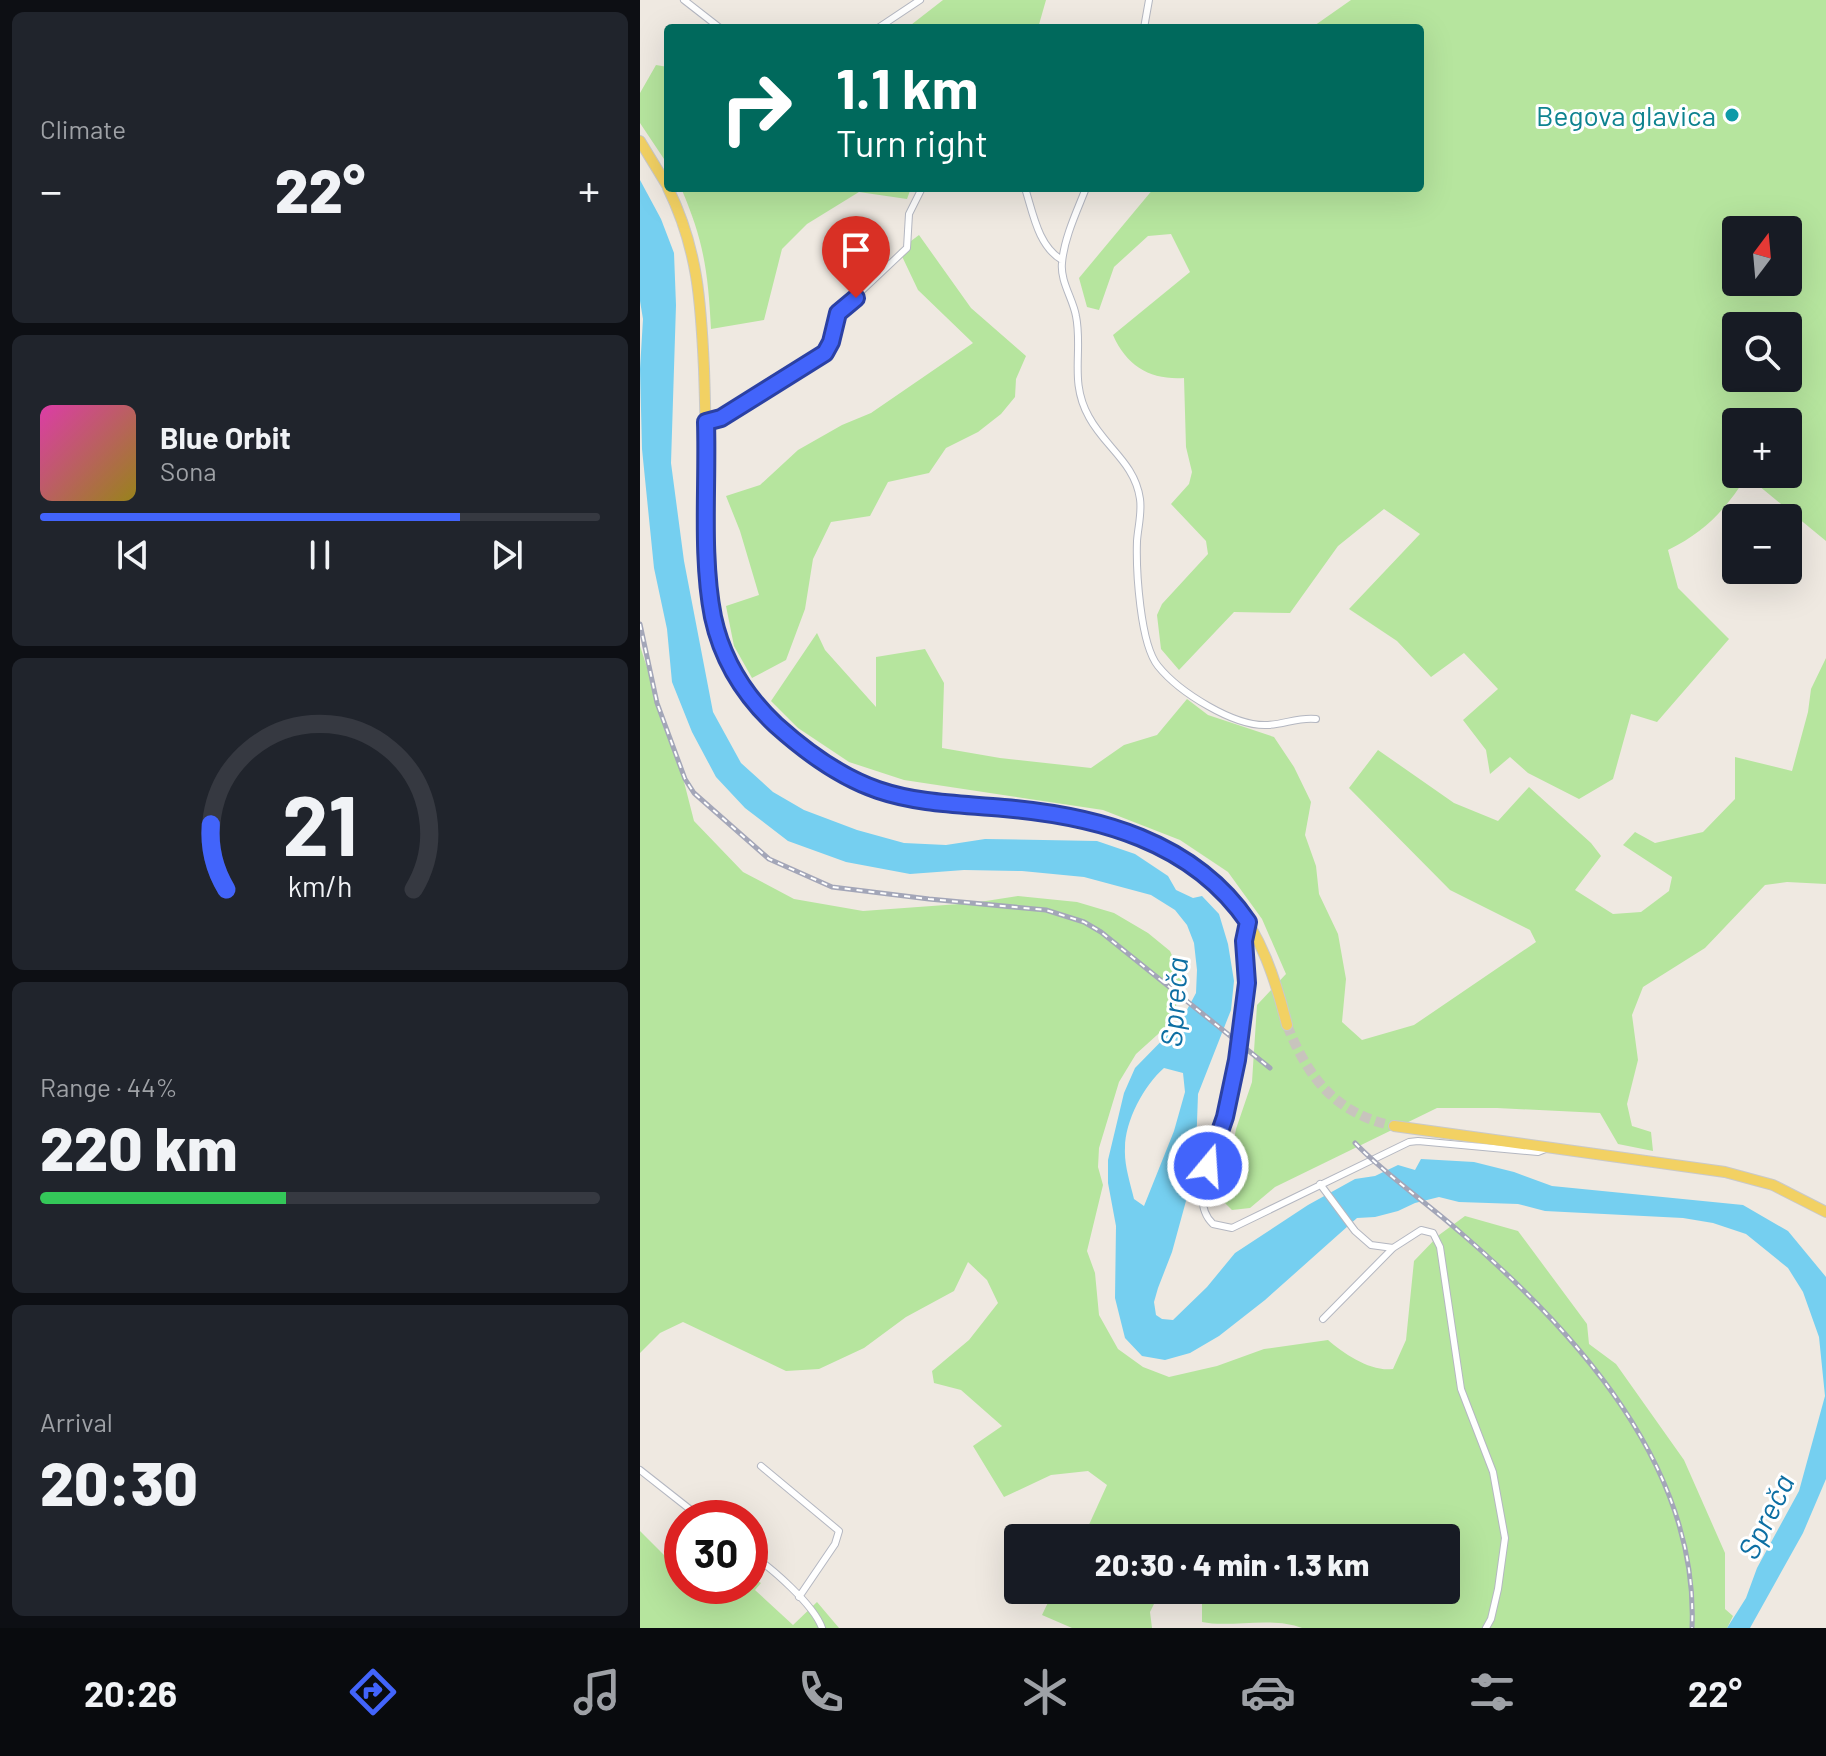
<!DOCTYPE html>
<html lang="en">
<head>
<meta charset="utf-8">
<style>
	:root { --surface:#171b24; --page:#20242c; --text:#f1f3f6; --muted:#9ea1a6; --line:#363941; --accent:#4264fb }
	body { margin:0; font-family:Barlow,sans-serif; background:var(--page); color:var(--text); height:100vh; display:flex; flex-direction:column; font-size:30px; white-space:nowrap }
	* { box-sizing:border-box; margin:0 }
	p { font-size:26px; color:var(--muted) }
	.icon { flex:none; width:44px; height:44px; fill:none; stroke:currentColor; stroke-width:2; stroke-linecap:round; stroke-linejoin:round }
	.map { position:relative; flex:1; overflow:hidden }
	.panel { display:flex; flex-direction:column; gap:12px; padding:12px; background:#0d0f14; width:640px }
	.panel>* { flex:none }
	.guide { position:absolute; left:24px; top:24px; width:760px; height:168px; border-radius:8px; box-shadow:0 8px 32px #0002; background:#00695c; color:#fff; overflow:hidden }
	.needle { width:52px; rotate:16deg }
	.buttons { position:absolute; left:1082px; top:216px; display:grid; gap:16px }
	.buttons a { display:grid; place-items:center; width:80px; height:80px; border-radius:8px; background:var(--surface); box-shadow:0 8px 32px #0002; font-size:40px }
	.speed { position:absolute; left:24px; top:1500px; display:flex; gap:16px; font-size:40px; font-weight:700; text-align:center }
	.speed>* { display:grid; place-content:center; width:104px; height:104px; border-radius:50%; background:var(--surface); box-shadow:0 8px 32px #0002; line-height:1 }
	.speed .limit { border:12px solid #d22; background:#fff; color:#111 }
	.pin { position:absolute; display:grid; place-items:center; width:68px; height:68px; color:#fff; margin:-82px -34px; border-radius:50% 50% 50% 0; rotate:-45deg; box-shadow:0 0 8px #0007 }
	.pin .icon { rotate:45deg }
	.me { position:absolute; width:88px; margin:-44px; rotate:18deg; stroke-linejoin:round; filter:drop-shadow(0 0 6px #0008) }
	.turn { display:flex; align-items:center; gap:28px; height:168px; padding:0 40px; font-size:36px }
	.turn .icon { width:104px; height:104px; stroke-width:2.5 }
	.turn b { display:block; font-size:56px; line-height:68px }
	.big { font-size:60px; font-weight:800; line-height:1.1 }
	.panel .tile { flex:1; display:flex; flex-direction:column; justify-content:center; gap:12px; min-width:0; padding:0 28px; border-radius:12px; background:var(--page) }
	.panel .dial { align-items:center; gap:0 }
	.dial svg { height:208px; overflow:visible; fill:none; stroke:var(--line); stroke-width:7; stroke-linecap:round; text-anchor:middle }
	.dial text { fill:var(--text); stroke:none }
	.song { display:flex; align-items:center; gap:24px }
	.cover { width:96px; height:96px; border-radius:12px; background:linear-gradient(135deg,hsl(320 70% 55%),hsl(50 70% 35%)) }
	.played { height:8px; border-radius:4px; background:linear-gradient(90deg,var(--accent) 75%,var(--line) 75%) }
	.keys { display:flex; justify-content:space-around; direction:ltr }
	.heat { display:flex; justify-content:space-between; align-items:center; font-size:44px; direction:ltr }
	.charge { height:12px; border-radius:6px; background:linear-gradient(90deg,#34c759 44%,var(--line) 0) }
	.trip { position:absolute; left:364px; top:1524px; width:456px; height:80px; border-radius:8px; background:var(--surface); box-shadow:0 8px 32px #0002; font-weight:800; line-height:80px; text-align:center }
	.menu { display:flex; height:128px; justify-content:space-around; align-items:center; background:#090b0e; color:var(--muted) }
	.menu .icon { width:56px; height:56px }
	.menu .on { color:var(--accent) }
	.menu b { font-size:36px; color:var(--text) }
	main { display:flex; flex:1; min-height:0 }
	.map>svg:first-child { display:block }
	.green { fill:#b6e59e; fill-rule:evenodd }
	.water { fill:#75cff0; fill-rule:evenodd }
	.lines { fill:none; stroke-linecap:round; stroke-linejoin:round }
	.primary-tunnel { stroke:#c8c4bd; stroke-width:10; stroke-dasharray:10 5; stroke-linecap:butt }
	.minor-casing { stroke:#b4b7c1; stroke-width:8 }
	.primary-casing { stroke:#c9c9c9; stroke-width:12 }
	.minor { stroke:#fff; stroke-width:6 }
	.primary { stroke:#f2d163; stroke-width:10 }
	.rail-casing { stroke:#a3a6b8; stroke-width:5 }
	.rail { stroke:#fff; stroke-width:2; stroke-dasharray:6; stroke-linecap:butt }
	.route-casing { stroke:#2b41a3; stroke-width:20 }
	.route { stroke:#4264fb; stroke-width:14 }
	.culture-dot { fill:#0f9aa8; stroke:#fff; stroke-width:3 }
	.labels { text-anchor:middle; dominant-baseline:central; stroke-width:6; stroke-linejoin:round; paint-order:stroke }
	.culture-label { font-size:28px; fill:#0d838f; stroke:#fff; text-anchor:end }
	.water-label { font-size:30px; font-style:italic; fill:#0d6fa3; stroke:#fff }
</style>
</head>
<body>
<main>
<section class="panel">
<div class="tile"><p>Climate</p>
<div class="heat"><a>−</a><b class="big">22°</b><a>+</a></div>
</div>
<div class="tile">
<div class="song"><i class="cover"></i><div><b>Blue Orbit</b><p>Sona</p></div></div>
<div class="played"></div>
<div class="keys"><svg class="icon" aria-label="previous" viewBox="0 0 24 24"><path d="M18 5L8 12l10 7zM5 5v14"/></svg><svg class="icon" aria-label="pause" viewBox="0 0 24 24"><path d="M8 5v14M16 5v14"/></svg><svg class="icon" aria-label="next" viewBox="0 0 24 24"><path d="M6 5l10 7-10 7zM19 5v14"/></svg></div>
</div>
<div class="tile dial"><svg viewBox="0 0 100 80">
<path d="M14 69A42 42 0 1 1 86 69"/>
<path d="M14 69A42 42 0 0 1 8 44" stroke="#4264fb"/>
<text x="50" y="56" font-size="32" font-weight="700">21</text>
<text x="50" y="72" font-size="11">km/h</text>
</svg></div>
<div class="tile"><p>Range · 44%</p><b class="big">220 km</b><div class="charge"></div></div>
<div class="tile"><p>Arrival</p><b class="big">20:30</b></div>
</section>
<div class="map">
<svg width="1186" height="1628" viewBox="0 0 1186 1628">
	<rect width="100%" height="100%" fill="#efe9e1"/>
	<path class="green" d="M303,0h103l-8,28h-131z
		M711,0h475v541l-79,-65c-22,34 -42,56 -79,74l10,38 51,51 -72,83 -26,-8 -18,65 -34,20 -51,-26 -18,-16 -20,17 -4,-24 -23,-30 35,-31 -34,-36 -33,24 -34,-36 -48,-32 71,-75 -36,-25 -46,37 -48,67 -56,-1 -55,58 -18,-21 -4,-34 5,-11 46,-50 -2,-13 -35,-37 18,-20 3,-12 -6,-25 -2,-69c-33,2 -57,-11 -71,-43l77,-63 -19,-38 -23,2 -34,31 -15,43 -12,-3 -8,-29 75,-90h266v-160h-109zM1096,230h52v52h-52zM1096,326h52v52h-52zM1096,422h52v52h-52z
		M16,65l12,2v98l-28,-42v-30z
		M41,188h230l-4,11 -48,-7 -52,32 -25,25 -18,71 -53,9c-3,-57 -7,-88 -30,-141z
		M279,235l52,73 55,48 -10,23 -1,18 -14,17 -23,18 -32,16 -17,25 -41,9 -18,34 -39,6 -18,37 -8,50 -19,51 -34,18 -18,-32 -8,-40 33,-11 -19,-64 -14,-35 34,-11 38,-35 44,-25 29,-12 102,-70 -55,-53 -19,-40z
		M177,633l8,17 51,57v-50l49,-8 19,34 -2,65 58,10 91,10 33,-23 33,-10 30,-36 21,16 66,22 20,30 17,35 -6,33 11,31 3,28 19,40 8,45 -4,43 20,18 52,-15 122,-83 -6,-12 -80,-40 -101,-102 29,-38 76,53 44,18 31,-34 62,56 10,13 -26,34 38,24 28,-2 28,-21 3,-14 -49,-32 12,-13 20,11 48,-11 32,-33v-42l57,14 16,-59 3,-23 15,-31v226l-39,-2 -22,3 -60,63 -62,39 -11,28 6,45 -11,44 5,22 19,6 2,19 -35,-7 -18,-31 -103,-5h-60l-162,79 -25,21 -18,2 -9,-9 13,-72 16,-47 5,-77 29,-31 -24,-55 -34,-47 -48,-32 -77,-30 -199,-30 -55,-18 -51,-34 -27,-27z
		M0,646l42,128 12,47 49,51 51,27 69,12 110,-8 45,-7 59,6 37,11 34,20 22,18 12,27 -7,33 -8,15 -31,28 -17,28 -20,66 -1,19 5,18 -16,66 8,22 4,42 19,34 25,18 26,10 48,-11 47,-17 64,-9c16,14 43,32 65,29l13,-29 8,-79 25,-26 26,-19 53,15 69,93 2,20 27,20 68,96 41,93v56l8,7 -6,12h-425c-30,-12 -72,0 -100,-6v-32h244v-52h-363l24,-53 -19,-14 -37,4 -47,22 -31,-51 29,-20 -41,-36 -27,-7 -2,-12 37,-31 29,-37 -11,-23 -19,-18 -14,29 -48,26 -42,31 -45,21 -33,2 -103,-49 -23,11 -20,20z
		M0,1531l30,30 12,-8v33h68v-10l11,7 -6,7 38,35 24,-23 22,26h-199z
		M414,1590h107l-11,22 2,16h-80l-30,-13z"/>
	<path class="water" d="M0,180l21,39 13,34 2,52 -5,158 13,98 29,151 28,51 32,29 31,18 53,20 47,13 42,2 39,-6 112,2 38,13 33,22 8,14 17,8 9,-2 17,18 9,30 6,37 -3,29 -33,84 -2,56 -4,29 -20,73 -14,36 -4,14 2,13 6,4 11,1 34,-33 28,-34 73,-48 47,-26 20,-3 23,-11 17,5 6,-11 53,3 40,10 38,14 191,19 45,26 38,46v202l-23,54 -53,95h-23l19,-30 11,-30 42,-77 26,-95 -6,-59 -16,-45 -15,-24 -42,-34 -33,-11 -30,-5 -138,-7 -27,-7 -59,-2 -20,-5 -24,6 -17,8 -23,6 -18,1 -92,82 -46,36 -29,17 -25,7 -23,-4 -17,-18 -10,-40 1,-72 -8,-43v-23l16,-67 11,-25 46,-47 15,-28 1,-23 -3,-27 -7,-18 -12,-15 -24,-15 -67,-18 -62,-6 -58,-1 -54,4 -64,-12 -58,-21 -43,-33 -29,-31 -24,-45 -20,-50 -5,-53 -13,-61 -12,-119 -2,-80 3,-50 -3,-18zM524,1068l19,5 2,19 -11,39 -30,75 -10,-7c-4,-17 -10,-34 -9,-51 0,-27 19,-63 39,-80z"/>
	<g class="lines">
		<path class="primary-tunnel" d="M647,1025c21,53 49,89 107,101"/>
		<defs>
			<path id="minor" d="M44,0l36,28
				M238,28l42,-28
				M504,28l5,-28
				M308,188h10
				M385,188c8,25 13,58 37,72
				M446,188c-9,23 -22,50 -24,75 -2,18 11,36 14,53 7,35 -7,66 13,101 16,30 46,46 51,82 2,14 -2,28 -3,42 -1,29 3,103 21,125 21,26 76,61 110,59 17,-1 31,-8 48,-6
				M66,422l15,-4 108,-70 9,-35 69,-65 2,-34 13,-26
				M608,922c-4,22 -1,41 -1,62 -2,41 -11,96 -23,135 -9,28 -37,81 -11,105l19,4 177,-86 9,-1 120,11 10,-4
				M680,1184l35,47 16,14 22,3
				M683,1319l70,-71 28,-18 12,3 7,14 21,142 32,83 12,66 -7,51 -7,30 -5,9
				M121,1466l78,65 -4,13 -36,53
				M0,1470l61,48
				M110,1554c21,13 64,51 72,74"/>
			<path id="primary" d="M0,141l28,46
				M28,188c30,61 33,115 36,181 2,53 2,105 4,157 1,43 -1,92 18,131 16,33 40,59 68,84 35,31 82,54 129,60 28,4 56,4 84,7 79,8 171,28 224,91 30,35 45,82 56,126
				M754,1126l331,46 48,13 53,27"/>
		</defs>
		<use href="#minor" class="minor-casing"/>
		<use href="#primary" class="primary-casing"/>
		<use href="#minor" class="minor"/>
		<use href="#primary" class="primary"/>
		<defs>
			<path id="rail" d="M0,624l17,79 28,76 9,14 75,66 63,28 97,12 117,11 38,12 17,10 169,136
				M715,1143c32,33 71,59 106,90 115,99 238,233 231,395"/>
		</defs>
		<use href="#rail" class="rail-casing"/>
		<use href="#rail" class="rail"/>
	</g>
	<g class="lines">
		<defs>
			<path id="route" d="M216,298l-18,15 -7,29 -6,11 -104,65 -15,4c2,63 -5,134 7,195 9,42 32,79 63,108 30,27 64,52 102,65 41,14 84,14 126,18 93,8 189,33 244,114l-4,19 3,42 -10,77 -12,57 -17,49"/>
		</defs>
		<use href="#route" class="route-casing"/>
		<use href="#route" class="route"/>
	</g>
	<circle class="culture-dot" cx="1092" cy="115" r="8"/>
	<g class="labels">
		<g class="culture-label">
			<text x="1076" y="115">Begova glavica</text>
		</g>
		<g class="water-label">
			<text transform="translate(533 1002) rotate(-86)">Spreča</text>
			<text transform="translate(1125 1516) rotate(-64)">Spreča</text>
		</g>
	</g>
</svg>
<div class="buttons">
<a><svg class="needle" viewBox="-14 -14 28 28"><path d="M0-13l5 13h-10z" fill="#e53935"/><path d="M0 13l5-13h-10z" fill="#9ea1a6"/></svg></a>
<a><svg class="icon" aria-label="search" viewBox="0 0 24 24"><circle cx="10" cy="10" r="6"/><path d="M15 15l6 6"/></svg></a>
<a>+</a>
<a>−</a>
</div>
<div class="speed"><div class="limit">30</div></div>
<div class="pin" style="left:216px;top:298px;background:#d93025"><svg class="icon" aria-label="arrive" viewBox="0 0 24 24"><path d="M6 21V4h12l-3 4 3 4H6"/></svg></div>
<svg class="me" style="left:568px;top:1166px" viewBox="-20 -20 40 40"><circle r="17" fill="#4264fb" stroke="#fff" stroke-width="3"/><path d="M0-11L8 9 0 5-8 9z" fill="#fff"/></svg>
<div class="trip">20:30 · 4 min · 1.3 km</div>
<div class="guide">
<div class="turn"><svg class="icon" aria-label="right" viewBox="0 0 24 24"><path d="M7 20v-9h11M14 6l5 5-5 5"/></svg><div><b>1.1 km</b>Turn right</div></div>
</div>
</div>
</main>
<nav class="menu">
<b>20:26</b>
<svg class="icon on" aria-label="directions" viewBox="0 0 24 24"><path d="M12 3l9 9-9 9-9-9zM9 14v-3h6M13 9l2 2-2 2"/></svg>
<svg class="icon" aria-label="music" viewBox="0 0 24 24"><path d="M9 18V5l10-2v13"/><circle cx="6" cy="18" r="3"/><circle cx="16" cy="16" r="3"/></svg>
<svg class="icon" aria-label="phone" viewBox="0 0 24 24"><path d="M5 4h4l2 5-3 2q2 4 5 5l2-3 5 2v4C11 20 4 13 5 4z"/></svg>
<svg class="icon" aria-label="climate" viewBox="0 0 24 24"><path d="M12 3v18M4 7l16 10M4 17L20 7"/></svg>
<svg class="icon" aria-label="car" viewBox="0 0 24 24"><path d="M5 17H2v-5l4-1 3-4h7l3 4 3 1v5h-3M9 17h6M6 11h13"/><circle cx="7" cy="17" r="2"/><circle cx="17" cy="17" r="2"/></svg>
<svg class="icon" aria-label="filters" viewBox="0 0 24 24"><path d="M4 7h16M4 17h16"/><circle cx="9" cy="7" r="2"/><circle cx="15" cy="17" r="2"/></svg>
<b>22°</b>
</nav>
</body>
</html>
